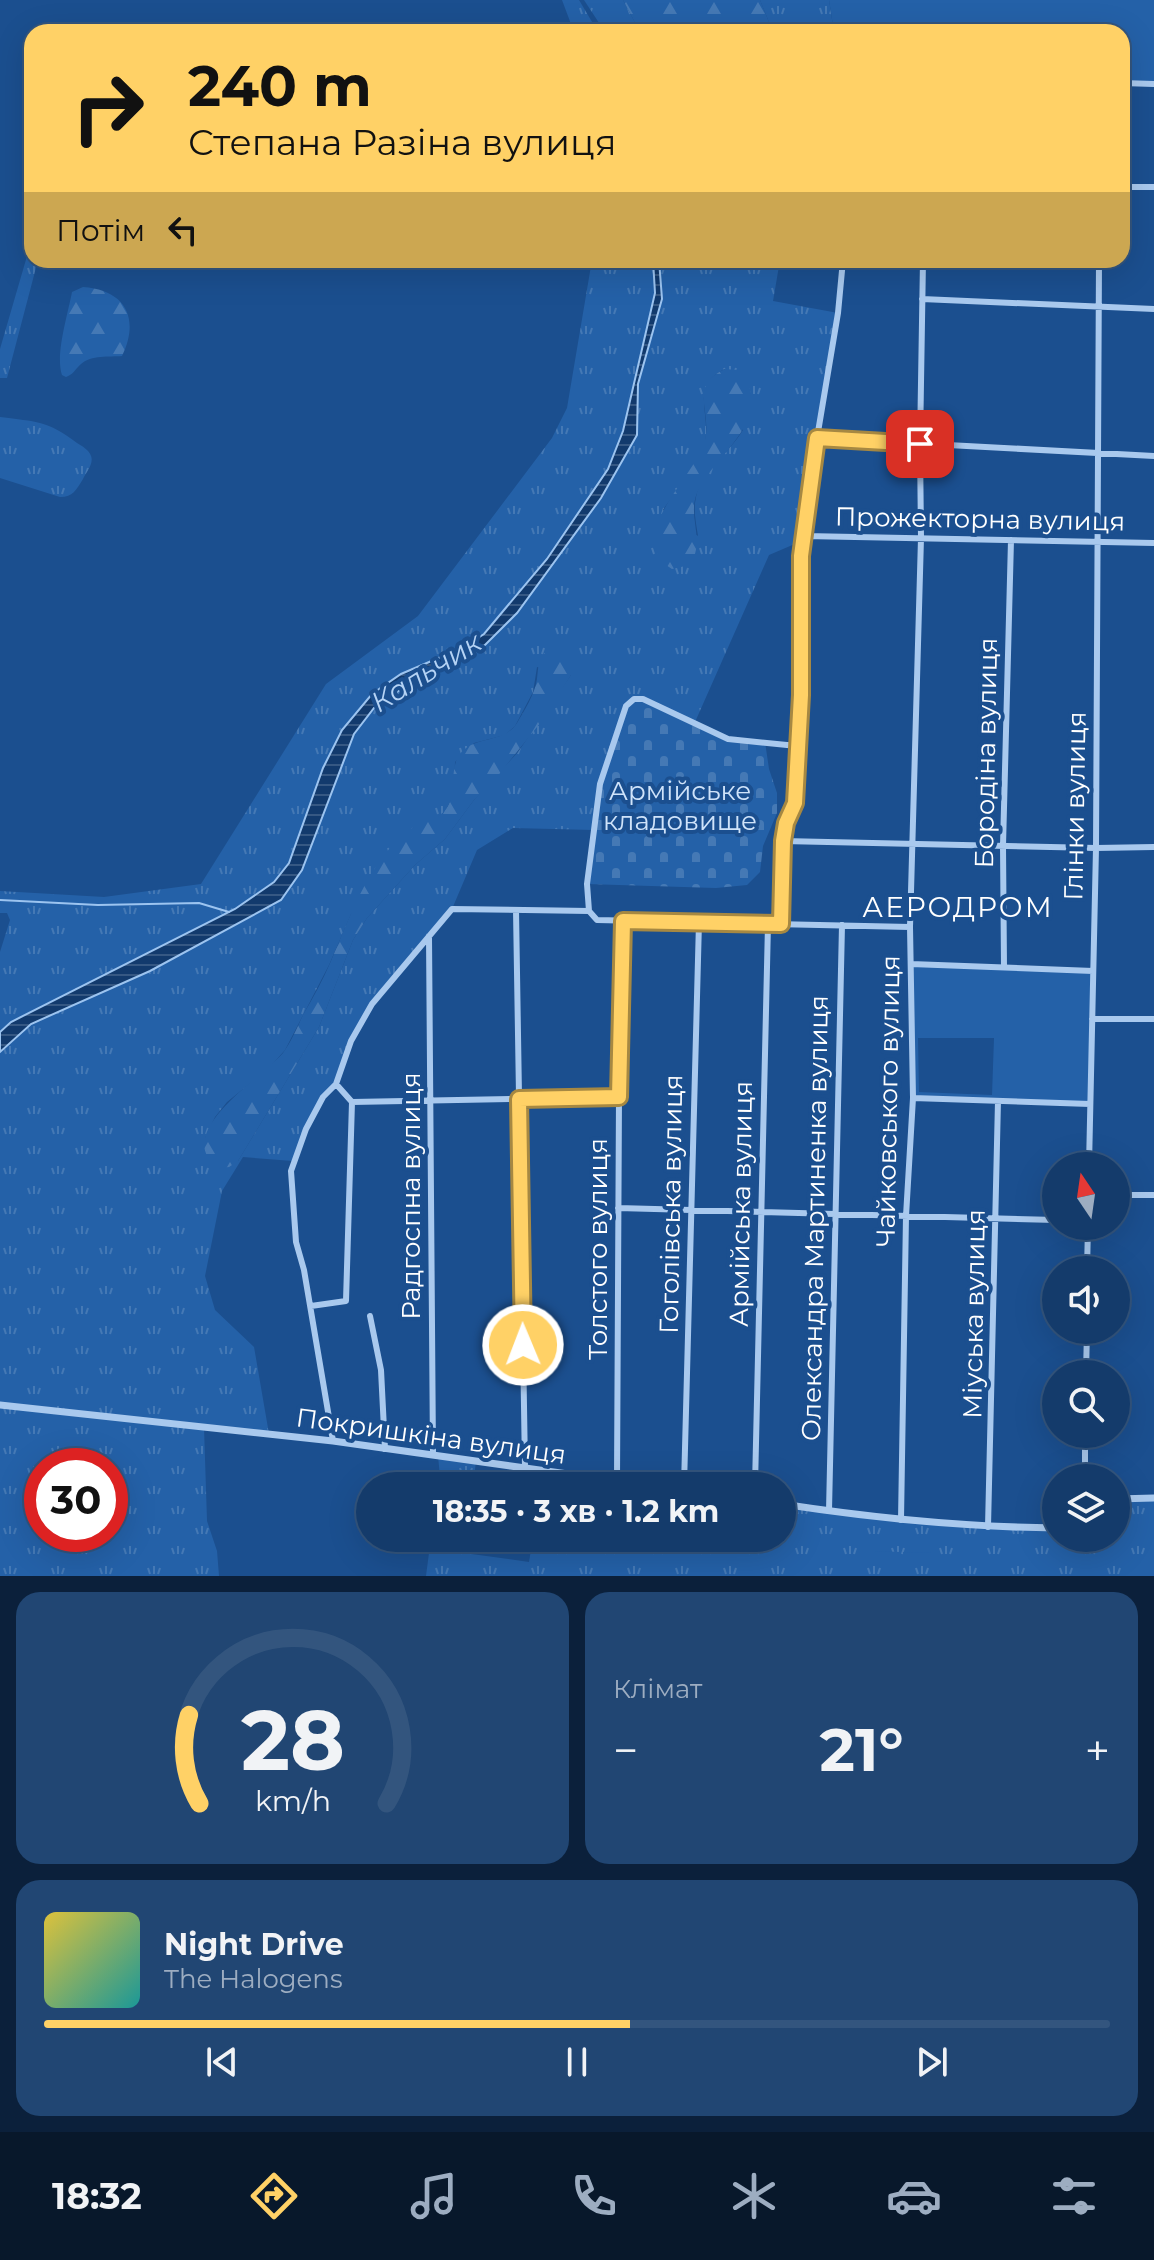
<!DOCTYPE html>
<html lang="uk">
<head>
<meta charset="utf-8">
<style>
	:root { --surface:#143b6b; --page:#214673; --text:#f1f3f6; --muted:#9dadc1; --line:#33557e; --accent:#ffd166 }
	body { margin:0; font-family:Montserrat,sans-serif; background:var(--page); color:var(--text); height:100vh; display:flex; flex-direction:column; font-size:30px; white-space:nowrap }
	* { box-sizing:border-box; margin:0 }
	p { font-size:26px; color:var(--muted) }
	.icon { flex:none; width:44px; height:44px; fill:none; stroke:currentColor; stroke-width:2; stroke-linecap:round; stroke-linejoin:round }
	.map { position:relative; height:1576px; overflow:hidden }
	.side { display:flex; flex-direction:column; gap:16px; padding:16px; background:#0b203b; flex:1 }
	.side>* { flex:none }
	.top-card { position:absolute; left:24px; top:24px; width:1106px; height:244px; border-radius:24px; box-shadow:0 8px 32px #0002,0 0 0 2px var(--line); background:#ffd166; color:#111; overflow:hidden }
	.needle { width:52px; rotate:347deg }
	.tools { position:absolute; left:1042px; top:1152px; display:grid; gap:16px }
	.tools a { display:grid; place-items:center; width:88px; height:88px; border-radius:50%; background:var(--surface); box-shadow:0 8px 32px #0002,0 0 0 2px var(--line); font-size:40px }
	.speed { position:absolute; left:24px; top:1448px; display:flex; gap:16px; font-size:40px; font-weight:700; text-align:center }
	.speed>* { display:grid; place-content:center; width:104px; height:104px; border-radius:50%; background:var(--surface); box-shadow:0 8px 32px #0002,0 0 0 2px var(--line); line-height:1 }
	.speed .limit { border:12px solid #d22; background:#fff; color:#111 }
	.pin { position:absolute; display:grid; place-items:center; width:68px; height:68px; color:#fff; margin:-34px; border-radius:16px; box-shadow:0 4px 12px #0006 }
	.me { position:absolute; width:88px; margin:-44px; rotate:359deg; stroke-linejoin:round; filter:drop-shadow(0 0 6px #0008) }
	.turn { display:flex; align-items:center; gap:28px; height:168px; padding:0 32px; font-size:36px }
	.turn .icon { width:104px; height:104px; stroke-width:2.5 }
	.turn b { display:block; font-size:56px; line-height:68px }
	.then { display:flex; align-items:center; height:76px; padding:0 32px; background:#0003; gap:16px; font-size:30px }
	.big { font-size:60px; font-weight:700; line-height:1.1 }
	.side .card { flex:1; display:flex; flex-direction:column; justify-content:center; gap:12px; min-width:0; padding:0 28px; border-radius:24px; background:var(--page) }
	.side .dial { align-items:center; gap:0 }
	.dial svg { height:208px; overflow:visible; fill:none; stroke:var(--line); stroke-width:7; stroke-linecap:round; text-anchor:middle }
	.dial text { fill:var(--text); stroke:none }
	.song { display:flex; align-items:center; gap:24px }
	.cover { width:96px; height:96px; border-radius:12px; background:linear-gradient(135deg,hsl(50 70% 55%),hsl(180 70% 35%)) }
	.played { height:8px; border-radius:4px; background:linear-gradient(90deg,var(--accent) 55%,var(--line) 55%) }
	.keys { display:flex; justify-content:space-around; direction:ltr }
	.heat { display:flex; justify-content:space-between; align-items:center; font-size:44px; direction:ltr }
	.side .tiles { flex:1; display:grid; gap:16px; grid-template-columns:1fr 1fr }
	.card:last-child { grid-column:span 2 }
	.trip { position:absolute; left:356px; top:1472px; width:440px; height:80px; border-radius:40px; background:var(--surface); box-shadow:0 8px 32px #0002,0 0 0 2px var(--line); font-weight:700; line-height:80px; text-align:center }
	.tabs { display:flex; height:128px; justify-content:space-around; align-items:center; background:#08182b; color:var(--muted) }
	.tabs .icon { width:56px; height:56px }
	.tabs .active { color:var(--accent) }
	.tabs b { font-size:36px; color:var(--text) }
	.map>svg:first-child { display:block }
	.grass { fill:url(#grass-tufts); fill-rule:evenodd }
	.forest { fill:url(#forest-firs) }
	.cemetery { fill:url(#cemetery-stones) }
	.park { fill:#2461a8; fill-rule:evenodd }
	.water { fill:url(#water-rules); stroke:#9cc4f0; stroke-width:2 }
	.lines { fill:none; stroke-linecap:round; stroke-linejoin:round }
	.stream { stroke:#9cc4f0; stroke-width:2 }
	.minor { stroke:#a9c9ee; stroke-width:6 }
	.tertiary { stroke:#a9c9ee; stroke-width:7 }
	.route-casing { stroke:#a68842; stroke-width:20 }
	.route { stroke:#ffd166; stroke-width:14 }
	.labels { text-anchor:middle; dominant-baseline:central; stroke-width:8; stroke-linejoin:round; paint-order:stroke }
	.street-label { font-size:26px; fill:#fff; stroke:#1b4f8f }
	.park-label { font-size:26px; fill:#cfe3fa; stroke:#1b4f8f }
	.water-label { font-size:28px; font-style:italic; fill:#b5d3f5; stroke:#1b4f8f }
	.neighbourhood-label { font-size:28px; letter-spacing:2px; fill:#fff; stroke:#1b4f8f }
</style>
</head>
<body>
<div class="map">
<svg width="1154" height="1576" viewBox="0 0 1154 1576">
	<defs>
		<pattern id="grass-tufts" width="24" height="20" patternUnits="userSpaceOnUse" patternTransform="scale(2)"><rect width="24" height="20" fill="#2461a8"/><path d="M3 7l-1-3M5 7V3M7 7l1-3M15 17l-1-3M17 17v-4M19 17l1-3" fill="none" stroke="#4579b5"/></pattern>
		<pattern id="forest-firs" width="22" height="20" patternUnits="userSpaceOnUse" patternTransform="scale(2)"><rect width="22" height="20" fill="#2461a8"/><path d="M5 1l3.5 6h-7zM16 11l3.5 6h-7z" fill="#4579b5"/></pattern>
		<pattern id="cemetery-stones" width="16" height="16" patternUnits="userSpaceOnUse" patternTransform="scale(2)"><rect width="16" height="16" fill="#2461a8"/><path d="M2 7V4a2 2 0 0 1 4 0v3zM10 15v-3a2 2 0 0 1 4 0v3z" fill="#4579b5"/></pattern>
		<pattern id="water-rules" width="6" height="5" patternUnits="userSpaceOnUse" patternTransform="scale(2)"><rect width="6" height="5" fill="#123a6d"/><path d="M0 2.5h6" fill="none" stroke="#365883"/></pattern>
	</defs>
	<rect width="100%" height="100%" fill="#1b4f8f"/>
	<path class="grass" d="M562,0h17l19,32h-24z
		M584,0h39l17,32h-35z
		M760,0h69l5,32h-61z
		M32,239v21h6l-31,118h-7v-29z
		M592,260h61l2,33 -32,138 -15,38 -61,90 -43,51 -20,24 -22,14 -61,26 -29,20 -30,36 -19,38 -34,95 -15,18 -39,28 -224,113 -11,10v-80l10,-32 -3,-7h-7v-22l104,6 97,-13 125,-200 92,-68 134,-178 15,-30z
		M659,260h121l-7,41 65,12 -34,227 -35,15 -74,167 -101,108 -81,-2 -36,22 -25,59 -80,95 -21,37 -15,43 -13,13 -30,64 -50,-4 -21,34 -17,85 10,34 39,37 15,87 -65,-6 3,93 10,30 2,25h-219v-524l31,-28 119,-53 131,-71 73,-167 20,-25 33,-23 48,-21 27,-16 35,-35 84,-115 36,-63 1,-51 24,-85zM725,369l18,61c-13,22 -42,42 -47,67 -3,13 0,26 2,39l-35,-26c13,-20 34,-40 41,-63 9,-31 -16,-61 21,-78zM537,667l34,8 -53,77 -44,48 -29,39 -30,26 -48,53 -14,22 -34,87 -81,134 -33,-23 10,-21 12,-15 42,-34 16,-18 44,-85 22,-51 62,-86 22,-8 11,-10 8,-16 1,-32 19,-19 31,-8 10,-9 18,-34zM42,1466h68v68h-68z
		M0,417c36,5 47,3 77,26 5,3 12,7 14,13 3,8 -5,16 -8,23 -7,11 -10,18 -23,18l-60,-19z
		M438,1456l38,5 -3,25h-32z
		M543,1471l110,15h-113z
		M1154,1498v78h-728l5,-38h35l-2,15 65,9 4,-24h249v-34l47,7 227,19v8h60v-39z"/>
	<path class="forest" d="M623,0h137l13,32h-133z
		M83,287c43,3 57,32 39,69 -13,1 -31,-1 -41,8 -7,6 -7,10 -15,13l-4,-2c-7,-20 6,-61 10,-83z
		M725,369l13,1c43,47 -25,84 -41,123 -10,25 9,46 -7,72l-18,4c-52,-32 25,-93 33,-129 7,-30 -17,-54 20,-71z
		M560,646l8,4 6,15 -3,10 -30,47 -49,61 -18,17 -29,39 -30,26 -48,53 -14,22 -34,87 -81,134 -9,6 -10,1c-51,-34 45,-92 64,-115 8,-11 14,-25 20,-38 10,-17 20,-35 28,-54 15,-35 28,-72 51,-103 9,-11 18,-24 30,-30 13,-7 28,-8 36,-22 9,-16 1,-38 12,-52 14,-19 44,-10 57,-31 7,-12 18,-29 20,-44 1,-8 1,-15 4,-23l10,-8z"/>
	<path class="cemetery" d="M634,699h9l85,40 37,3 4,27 8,24v20l-14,33 -3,26 -13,13 -31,3 -129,-4 13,-100 26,-78z"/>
	<path class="park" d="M829,0h325v84l-32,-1v-51h-288z
		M913,966l178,7 -3,129 -173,-6zM918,1038h76l-2,57 -73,-3z
		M875,1551l25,1v9h-25z
		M903,1552l28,1v9h-28z"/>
	<path class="water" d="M653,260h6l3,39 -24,85 -1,51 -36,63 -84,115 -35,35 -27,16 -48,21 -33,23 -20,26 -52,136 -21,30 -131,71 -119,53 -31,28v-20l11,-10 224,-113 39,-27 15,-19 34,-95 19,-38 30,-36 29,-20 61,-26 22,-14 20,-24 43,-51 61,-90 15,-38 32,-138z"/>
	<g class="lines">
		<path class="stream" d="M0,900l98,5 101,-2 30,9"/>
		<path class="minor" d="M1122,83l32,1
			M1122,187h32
			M922,299l232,10
			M817,438l337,18
			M805,536l349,7
			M783,841l313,7 58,-1
			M516,910l9,558
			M589,911l-2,-27 13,-100 26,-78 8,-7h9l85,40 69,7
			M781,924l2,-83 3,-18 9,-20 6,-108v-139l16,-118 21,-125 5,-53
			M429,936l4,519
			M911,964l182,7
			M1004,967l-1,-121 8,-306
			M1092,1019h62
			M336,1084l16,18
			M913,1098l177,6
			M352,1102l267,-5
			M1089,1166l7,-318 3,-588
			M1116,1195h38
			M618,1208l438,12
			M1087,1270l1,-44
			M311,1306l35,-5 6,-199
			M370,1316l11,54 4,79
			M1086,1374l1,-44
			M333,1441l-29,-171 -8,-28 -5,-71 15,-42 17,-32 13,-13 15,-43 21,-37 80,-95 137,2 8,9 313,7
			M1085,1478v-44
			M617,1481l2,-384 4,-176
			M684,1486l15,-564
			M755,1486l13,-562
			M829,1511l13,-586
			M901,1520l5,-304 7,-118 -3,-171 11,-389 -1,-94 3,-184
			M988,1527l10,-426"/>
		<path class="tertiary" d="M0,1405l333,36 320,45
			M1116,1499l38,-1
			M782,1504c91,14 182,23 274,24"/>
	</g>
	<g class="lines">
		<defs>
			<path id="route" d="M523,1345l-4,-246 100,-2 4,-176 158,3 2,-83 3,-18 9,-20 6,-108v-139l16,-118 103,6"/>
		</defs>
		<use href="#route" class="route-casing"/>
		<use href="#route" class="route"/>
	</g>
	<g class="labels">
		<g class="street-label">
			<text transform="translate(980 519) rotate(1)">Прожекторна вулиця</text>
			<text transform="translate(986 753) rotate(-89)">Бородіна вулиця</text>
			<text transform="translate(1075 806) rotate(-89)">Глінки вулиця</text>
			<text transform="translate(888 1101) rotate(-89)">Чайковського вулиця</text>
			<text transform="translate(411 1196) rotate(-90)">Радгоспна вулиця</text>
			<text transform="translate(671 1204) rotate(-89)">Гоголівська вулиця</text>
			<text transform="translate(741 1204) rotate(-89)">Армійська вулиця</text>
			<text transform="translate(815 1218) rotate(-89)">Олександра Мартиненка вулиця</text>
			<text transform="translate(598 1249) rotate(-90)">Толстого вулиця</text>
			<text transform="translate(974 1314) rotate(-89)">Міуська вулиця</text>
			<text transform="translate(431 1436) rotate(8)">Покришкіна вулиця</text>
		</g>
		<g class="park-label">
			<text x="680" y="791">Армійське<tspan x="680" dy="30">кладовище</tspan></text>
		</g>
		<g class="water-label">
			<text transform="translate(426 672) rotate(-32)">Кальчик</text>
		</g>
		<g class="neighbourhood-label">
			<text x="958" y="907">АЕРОДРОМ</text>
		</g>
	</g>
</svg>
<div class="tools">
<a><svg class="needle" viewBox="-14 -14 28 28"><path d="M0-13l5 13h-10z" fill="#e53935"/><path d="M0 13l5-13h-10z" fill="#9dadc1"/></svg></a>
<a><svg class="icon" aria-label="sound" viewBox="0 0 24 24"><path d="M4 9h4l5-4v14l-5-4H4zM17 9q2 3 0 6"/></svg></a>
<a><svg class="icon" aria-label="search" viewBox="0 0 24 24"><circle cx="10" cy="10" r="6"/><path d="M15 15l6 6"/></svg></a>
<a><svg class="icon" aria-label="layers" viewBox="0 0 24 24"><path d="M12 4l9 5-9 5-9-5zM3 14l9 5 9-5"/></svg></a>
</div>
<div class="speed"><div class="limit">30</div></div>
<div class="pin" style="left:920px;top:444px;background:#d93025"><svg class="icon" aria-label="arrive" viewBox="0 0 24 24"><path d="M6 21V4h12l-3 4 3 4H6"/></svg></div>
<svg class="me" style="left:523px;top:1345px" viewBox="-20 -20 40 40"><circle r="17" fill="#ffd166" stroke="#fff" stroke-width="3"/><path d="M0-11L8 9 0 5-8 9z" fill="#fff"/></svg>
<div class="trip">18:35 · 3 хв · 1.2 km</div>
<div class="top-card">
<div class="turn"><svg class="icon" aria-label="right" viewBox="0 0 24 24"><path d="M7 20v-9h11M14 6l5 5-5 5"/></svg><div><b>240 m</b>Степана Разіна вулиця</div></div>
<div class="then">Потім<svg class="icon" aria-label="left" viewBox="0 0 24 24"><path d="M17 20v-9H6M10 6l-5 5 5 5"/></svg></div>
</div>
</div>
<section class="side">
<div class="tiles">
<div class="card dial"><svg viewBox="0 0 100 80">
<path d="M14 69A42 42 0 1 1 86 69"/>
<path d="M14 69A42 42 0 0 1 10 35" stroke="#ffd166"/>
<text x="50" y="56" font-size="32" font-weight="700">28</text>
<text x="50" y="72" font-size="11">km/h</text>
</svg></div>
<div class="card"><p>Клімат</p>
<div class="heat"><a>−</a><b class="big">21°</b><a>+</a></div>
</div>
<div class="card">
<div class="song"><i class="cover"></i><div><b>Night Drive</b><p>The Halogens</p></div></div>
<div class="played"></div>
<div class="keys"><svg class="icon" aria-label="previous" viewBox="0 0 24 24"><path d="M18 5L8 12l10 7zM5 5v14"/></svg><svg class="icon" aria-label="pause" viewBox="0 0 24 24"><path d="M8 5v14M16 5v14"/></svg><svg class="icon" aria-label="next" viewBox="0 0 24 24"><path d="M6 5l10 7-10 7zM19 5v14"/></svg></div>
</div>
</div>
</section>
<nav class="tabs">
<b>18:32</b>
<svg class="icon active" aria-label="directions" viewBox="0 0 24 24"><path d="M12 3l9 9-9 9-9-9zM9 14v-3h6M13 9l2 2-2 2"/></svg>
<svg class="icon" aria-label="music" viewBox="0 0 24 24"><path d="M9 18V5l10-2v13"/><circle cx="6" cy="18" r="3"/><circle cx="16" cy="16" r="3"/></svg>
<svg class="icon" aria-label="phone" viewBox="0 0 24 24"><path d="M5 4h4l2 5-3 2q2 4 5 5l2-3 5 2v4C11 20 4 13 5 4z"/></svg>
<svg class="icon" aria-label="climate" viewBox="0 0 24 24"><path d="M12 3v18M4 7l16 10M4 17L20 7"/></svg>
<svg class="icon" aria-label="car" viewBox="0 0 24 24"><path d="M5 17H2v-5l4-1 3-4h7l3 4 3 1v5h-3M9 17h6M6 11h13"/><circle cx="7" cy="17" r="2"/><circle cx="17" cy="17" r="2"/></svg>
<svg class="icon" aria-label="filters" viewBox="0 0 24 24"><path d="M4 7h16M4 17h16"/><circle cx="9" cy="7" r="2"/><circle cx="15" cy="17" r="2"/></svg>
</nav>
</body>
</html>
